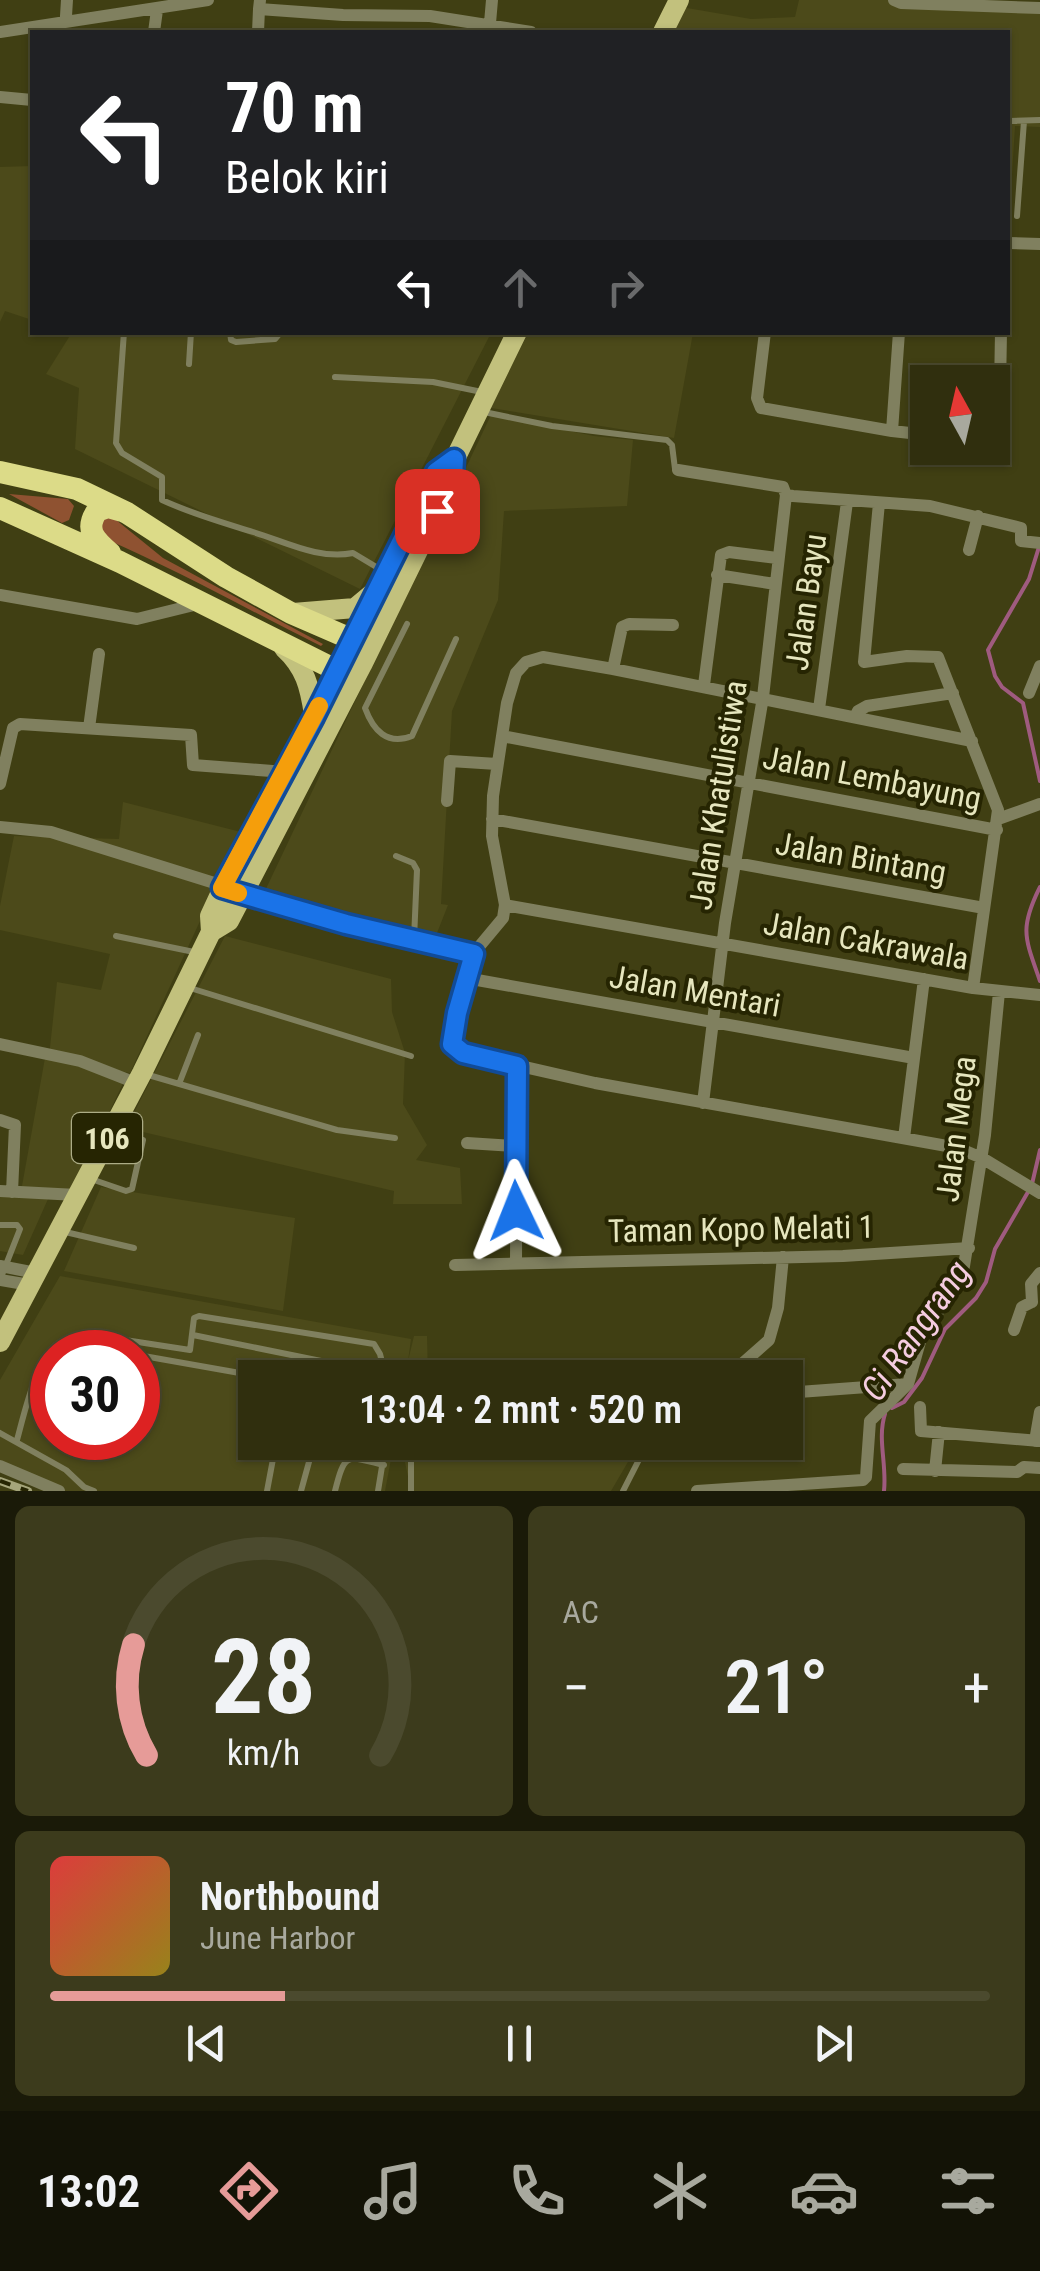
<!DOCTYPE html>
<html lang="id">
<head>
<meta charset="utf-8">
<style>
	:root { --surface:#302f0e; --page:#3c3b1c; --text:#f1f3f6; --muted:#a8a99e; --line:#4b4a2e; --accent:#e69b98 }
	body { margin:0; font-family:"Roboto Condensed",sans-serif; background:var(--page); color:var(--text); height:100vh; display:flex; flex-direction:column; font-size:38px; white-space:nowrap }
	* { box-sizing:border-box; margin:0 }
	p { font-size:32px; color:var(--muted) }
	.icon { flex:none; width:55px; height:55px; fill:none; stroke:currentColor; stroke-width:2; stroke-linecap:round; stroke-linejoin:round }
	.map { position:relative; height:1491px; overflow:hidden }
	.sheet { display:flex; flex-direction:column; gap:15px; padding:15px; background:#1a1a08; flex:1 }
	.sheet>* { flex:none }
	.guide { position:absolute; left:30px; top:30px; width:980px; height:305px; border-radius:0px; box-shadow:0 2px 8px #0004,0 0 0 2px var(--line); background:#202124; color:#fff; overflow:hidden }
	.needle { width:65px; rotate:352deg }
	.fabs { position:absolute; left:910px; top:365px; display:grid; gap:20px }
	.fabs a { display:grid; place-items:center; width:100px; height:100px; border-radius:0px; background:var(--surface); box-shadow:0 2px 8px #0004,0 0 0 2px var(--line); font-size:50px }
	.speed { position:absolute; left:30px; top:1330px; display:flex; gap:20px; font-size:50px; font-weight:700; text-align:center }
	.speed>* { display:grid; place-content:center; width:130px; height:130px; border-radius:50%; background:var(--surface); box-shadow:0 2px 8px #0004,0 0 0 2px var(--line); line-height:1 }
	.speed .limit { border:15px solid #d22; background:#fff; color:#111 }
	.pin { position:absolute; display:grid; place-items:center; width:85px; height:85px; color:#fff; margin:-42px; border-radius:20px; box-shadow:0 5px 15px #0006 }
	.me { position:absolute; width:110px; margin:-55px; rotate:358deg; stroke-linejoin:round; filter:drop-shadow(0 0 8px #0008) }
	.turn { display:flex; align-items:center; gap:35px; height:210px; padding:0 30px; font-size:45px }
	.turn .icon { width:130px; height:130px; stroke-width:2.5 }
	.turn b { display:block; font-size:70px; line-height:85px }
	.lanes { display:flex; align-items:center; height:95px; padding:0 30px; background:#0003; justify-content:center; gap:50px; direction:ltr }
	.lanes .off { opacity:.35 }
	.big { font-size:75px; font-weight:600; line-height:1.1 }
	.sheet .card { flex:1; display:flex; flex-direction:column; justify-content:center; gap:15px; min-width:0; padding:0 35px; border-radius:15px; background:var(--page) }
	.sheet .dial { align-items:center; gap:0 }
	.dial svg { height:260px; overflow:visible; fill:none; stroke:var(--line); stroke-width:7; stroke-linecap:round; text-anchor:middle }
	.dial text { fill:var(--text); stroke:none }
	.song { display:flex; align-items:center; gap:30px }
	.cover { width:120px; height:120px; border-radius:15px; background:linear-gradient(135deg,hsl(0 70% 55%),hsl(50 70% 35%)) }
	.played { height:10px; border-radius:5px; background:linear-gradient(90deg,var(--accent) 25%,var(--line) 25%) }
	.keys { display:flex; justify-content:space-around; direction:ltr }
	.heat { display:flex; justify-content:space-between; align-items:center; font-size:55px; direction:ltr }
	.sheet .tiles { flex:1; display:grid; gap:15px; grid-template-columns:1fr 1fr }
	.card:last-child { grid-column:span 2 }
	.trip { position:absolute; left:238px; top:1360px; width:565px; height:100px; border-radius:0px; background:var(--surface); box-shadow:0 2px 8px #0004,0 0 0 2px var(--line); font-weight:600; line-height:100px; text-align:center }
	.tab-bar { display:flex; height:160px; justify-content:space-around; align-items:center; background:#131306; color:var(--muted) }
	.tab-bar .icon { width:70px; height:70px }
	.tab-bar .selected { color:var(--accent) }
	.tab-bar b { font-size:45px; color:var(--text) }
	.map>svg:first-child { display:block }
	.built { fill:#4c4a1a; fill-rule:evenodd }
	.green { fill:#8f5231 }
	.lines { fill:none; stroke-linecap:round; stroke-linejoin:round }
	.stream { stroke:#9f5b7f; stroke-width:4 }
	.lane { stroke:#80805f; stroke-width:6 }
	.street { stroke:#80805f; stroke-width:12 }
	.primary { stroke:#c2c17d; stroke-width:20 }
	.highway { stroke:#dcdb88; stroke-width:22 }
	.rail-casing { stroke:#a5a57b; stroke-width:8 }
	.rail { stroke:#262502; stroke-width:4; stroke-dasharray:11; stroke-linecap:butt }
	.route-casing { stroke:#114b97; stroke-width:25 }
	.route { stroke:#1a73e8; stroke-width:18 }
	.slow { stroke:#f59e0b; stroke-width:18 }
	.labels { text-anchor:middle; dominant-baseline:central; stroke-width:8; stroke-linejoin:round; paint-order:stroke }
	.shield { fill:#262502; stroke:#acac86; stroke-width:2.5 }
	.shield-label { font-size:30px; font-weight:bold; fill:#e6e6be }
	.street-label { font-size:32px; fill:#e6e6be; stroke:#262502 }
	.water-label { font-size:35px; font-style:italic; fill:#f5cce0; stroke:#262502 }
</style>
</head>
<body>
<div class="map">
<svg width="1040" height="1491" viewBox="0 0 1040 1491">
	<rect width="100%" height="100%" fill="#403f13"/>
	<path class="built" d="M799,0h100l141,6v121l-25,-1 -6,97 -1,-191h-337l10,-25 70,12 44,-2z
		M32,166v154l-27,-9 -5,11v-155z
		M69,333h422l-131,256 -285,-140 4,-61 -33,-14 25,-40z
		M528,333h165l-19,105 -183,-30z
		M491,415l103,21 39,4 -6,66 -123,5 -6,89 -46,111 -11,193 7,1 -11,28 -174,-38z
		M123,802l118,30 -111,241 -81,-16 8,-75 44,8 9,-36 -110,-24v-24l14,-70 105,3z
		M225,936l166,43 1,33 13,41 -2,51 24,41 -11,15 44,8 2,36h-69l1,-13 -268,-63z
		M45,1058l82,17 -56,117 -19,-2 -29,65 -23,-4v-63l22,-2z
		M101,1187l194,31 -12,93 -219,-40z
		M60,1276l351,63 -3,22 6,-25h13l1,41 -173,1v64l139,1 -9,48h-326l-59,-20v-91zM52,1352h86v86h-86z
		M401,1443h238l-28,48h-200z"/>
	<path class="green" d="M9,494l59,5 6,7 -5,14 -7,3z
		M104,517l11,2 48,39 160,86 -2,2c-73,-36 -143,-76 -218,-108l-4,-14z"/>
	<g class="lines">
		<path class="stream" d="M1039,547l-10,32 -41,71 7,26 7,11 21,16 17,78
			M1040,887c-21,42 -15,51 0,94
			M1032,1184l8,-34
			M892,1408l12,-6 18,-24 23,-49 31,-31 10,-16 9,-33 33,-57
			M884,1491c3,-27 -7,-52 1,-77"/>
		<path class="lane" d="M1008,121l32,-1
			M1017,216l7,-95
			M124,332l-8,111 6,10 40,24v23c30,14 59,22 91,32 33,10 66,28 100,21l30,18
			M230,332l1,8 5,2 39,-3 6,-7
			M189,364l2,-32
			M335,377l98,5 49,10
			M484,412l68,14 115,14 5,5 3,24
			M407,624l-42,84c8,22 22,38 47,28l44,-97
			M396,856l17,7 4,7 -3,69
			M116,936l78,16
			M190,988l221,68
			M145,1074l192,56 58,8
			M179,1084l19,-49
			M91,1179l35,12 6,-2 11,-49
			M0,1225h17l3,4 -20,51
			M61,1231l73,17
			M193,1335l192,39
			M98,1349l14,-11 78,12 4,-32 5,-2 175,28 6,10 6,24
			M138,1355l130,23
			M0,1433l66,37 18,17 10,4
			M17,1440c6,-21 22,-97 48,-99 16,-1 39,9 55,11
			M411,1442v49
			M267,1491l6,-32
			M301,1491l11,-40 16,-2 24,9
			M335,1491c10,-40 12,-35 49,-26
			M378,1491l8,-49
			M623,1491l25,-49"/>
		<path class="street" d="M260,0l-1,9 84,6 87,1 101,16
			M894,0l7,3 139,5
			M490,23l2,-23
			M0,32l208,-32
			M65,32l2,-32
			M154,32l3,-22
			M258,32l1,-23
			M0,97l32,3
			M1008,243l32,1
			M765,332l-8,66 4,10 131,23 36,4
			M992,414l8,-25 1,-57
			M892,431l7,-99
			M678,470l105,17 3,8 7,1 137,10 91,22v13l19,2
			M879,503l-15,159 43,-6 31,1 60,153 -25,178
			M969,550l9,-34
			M717,575l58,9
			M0,595l137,24 61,-15
			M613,669l9,-42 7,-3 44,1
			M704,685l17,-130 8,-3 48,6
			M1029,693l11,-27
			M819,709l28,-207
			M855,717l3,-6 9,-5 86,-13
			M89,728l10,-74
			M502,736l495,94
			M972,741l-359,-72 -70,-12 -17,5 -10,11 -9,30 -14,93 -1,40 13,69 -2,13 -30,36 -16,59 -4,31 10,9 132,30 363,65 24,10 58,35
			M0,784l13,-56 7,-4 171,11 2,30 92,7
			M447,801l3,-40 47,3
			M492,819l492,89
			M998,819l42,-15
			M0,827l51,5 295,92 127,30
			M505,905l468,83 67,7
			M466,978l448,80
			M0,1044l80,17 56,22
			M703,1103l22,-180 38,-226 23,-202
			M0,1120l15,5 -3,67
			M904,1138l20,-159
			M467,1143l48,3
			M0,1191l77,4
			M516,1262l1,-195
			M455,1265l388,-9 126,-8
			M0,1266l36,7
			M0,1280l30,5
			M1032,1302l-1,-18 9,-11
			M1014,1330l8,-23 10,-5
			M726,1378l43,-38 9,-32 5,-51
			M785,1393l123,-9
			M920,1407l1,24 119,10
			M1035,1441l5,-29
			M0,1466l59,25
			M903,1469l114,3 7,-5 16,1
			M935,1471l4,-39
			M697,1491l166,-11 3,-3 4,-56 38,-37 13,-46 38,-59 5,-13 21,-131 14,-143"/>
		<path class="primary" d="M663,32l16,-32
			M293,613l62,-5 18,-15
			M284,648c21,19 26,39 30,67
			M211,932l18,-11 133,-256 91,-186 2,-20 62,-127
			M0,1342l142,-269 69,-141 -1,-16 13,-28 91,-171 105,-214 17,-31 19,-13"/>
		<path class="highway" d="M0,472l77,17 50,24 99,64 65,36 60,26
			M0,508l120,54 216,108
			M110,553c-15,-13 -26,-23 -13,-42l11,-4 14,4"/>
		<defs>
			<path id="rail" d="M0,1481l28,10"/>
		</defs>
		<use href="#rail" class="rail-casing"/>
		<use href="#rail" class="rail"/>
	</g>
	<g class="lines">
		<defs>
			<path id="route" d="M437,511l16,-32 1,-20 -18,13 -122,245 -92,171 124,36 128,30 -17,59 -5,31 11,9 54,13 -1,145"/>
		</defs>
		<use href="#route" class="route-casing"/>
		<use href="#route" class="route"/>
		<path class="slow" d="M238,893l-16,-5 97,-182"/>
	</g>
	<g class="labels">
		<rect class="shield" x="72" y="1113" width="70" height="50" rx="8"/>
		<g class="shield-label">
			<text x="107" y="1138">106</text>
		</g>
		<g class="street-label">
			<text transform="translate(806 602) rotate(-82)">Jalan Bayu</text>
			<text transform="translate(872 778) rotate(11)">Jalan Lembayung</text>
			<text transform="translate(718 795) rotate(-81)">Jalan Khatulistiwa</text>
			<text transform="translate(861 858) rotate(10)">Jalan Bintang</text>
			<text transform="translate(866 941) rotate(10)">Jalan Cakrawala</text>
			<text transform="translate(695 991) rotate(10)">Jalan Mentari</text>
			<text transform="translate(956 1129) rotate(-83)">Jalan Mega</text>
			<text transform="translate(741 1229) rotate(-1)">Taman Kopo Melati 1</text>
		</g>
		<g class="water-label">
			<text transform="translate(916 1331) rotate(-55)">Ci Rangrang</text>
		</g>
	</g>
</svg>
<div class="fabs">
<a><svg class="needle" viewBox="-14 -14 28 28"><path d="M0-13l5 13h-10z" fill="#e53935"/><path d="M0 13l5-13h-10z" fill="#a8a99e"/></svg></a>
</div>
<div class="speed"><div class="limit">30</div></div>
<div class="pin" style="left:437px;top:511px;background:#d93025"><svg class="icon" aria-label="arrive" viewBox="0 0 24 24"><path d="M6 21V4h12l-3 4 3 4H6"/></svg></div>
<svg class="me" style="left:516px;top:1211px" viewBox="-20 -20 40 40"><path d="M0-17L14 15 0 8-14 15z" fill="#1a73e8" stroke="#fff" stroke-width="4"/></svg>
<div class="trip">13:04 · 2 mnt · 520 m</div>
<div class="guide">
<div class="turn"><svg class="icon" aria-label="left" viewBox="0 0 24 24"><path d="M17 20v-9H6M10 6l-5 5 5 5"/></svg><div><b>70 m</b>Belok kiri</div></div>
<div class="lanes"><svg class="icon" aria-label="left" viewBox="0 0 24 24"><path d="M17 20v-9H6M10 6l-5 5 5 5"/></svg><svg class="icon off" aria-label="ahead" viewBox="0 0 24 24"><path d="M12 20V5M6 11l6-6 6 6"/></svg><svg class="icon off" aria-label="right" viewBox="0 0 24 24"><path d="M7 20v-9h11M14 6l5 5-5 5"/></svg></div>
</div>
</div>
<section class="sheet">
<div class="tiles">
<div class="card dial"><svg viewBox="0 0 100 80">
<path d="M14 69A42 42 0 1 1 86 69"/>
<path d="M14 69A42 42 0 0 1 10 35" stroke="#e69b98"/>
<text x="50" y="56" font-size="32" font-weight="700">28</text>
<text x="50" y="72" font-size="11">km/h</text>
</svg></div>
<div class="card"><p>AC</p>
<div class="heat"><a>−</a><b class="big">21°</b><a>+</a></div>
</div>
<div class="card">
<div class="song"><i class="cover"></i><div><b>Northbound</b><p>June Harbor</p></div></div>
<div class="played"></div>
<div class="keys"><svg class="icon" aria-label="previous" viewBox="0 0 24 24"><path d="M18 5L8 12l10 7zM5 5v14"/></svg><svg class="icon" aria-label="pause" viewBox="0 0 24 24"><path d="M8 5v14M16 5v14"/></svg><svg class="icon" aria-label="next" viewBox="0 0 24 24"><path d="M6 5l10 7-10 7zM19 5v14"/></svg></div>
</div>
</div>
</section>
<nav class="tab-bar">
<b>13:02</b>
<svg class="icon selected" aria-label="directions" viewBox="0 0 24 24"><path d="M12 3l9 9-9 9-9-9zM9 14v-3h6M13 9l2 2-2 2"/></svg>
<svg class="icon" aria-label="music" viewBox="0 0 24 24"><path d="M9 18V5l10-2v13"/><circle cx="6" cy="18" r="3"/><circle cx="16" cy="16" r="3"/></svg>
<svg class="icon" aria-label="phone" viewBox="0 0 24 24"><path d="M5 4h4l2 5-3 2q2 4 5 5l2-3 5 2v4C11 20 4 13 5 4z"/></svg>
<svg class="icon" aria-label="climate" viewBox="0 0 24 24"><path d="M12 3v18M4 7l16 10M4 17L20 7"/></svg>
<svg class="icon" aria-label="car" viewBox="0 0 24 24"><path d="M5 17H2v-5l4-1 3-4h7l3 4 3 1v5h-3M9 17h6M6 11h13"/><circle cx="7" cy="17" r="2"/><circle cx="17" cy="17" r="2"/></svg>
<svg class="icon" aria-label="filters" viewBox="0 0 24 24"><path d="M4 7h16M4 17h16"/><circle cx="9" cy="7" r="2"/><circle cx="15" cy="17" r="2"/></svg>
</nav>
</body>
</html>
